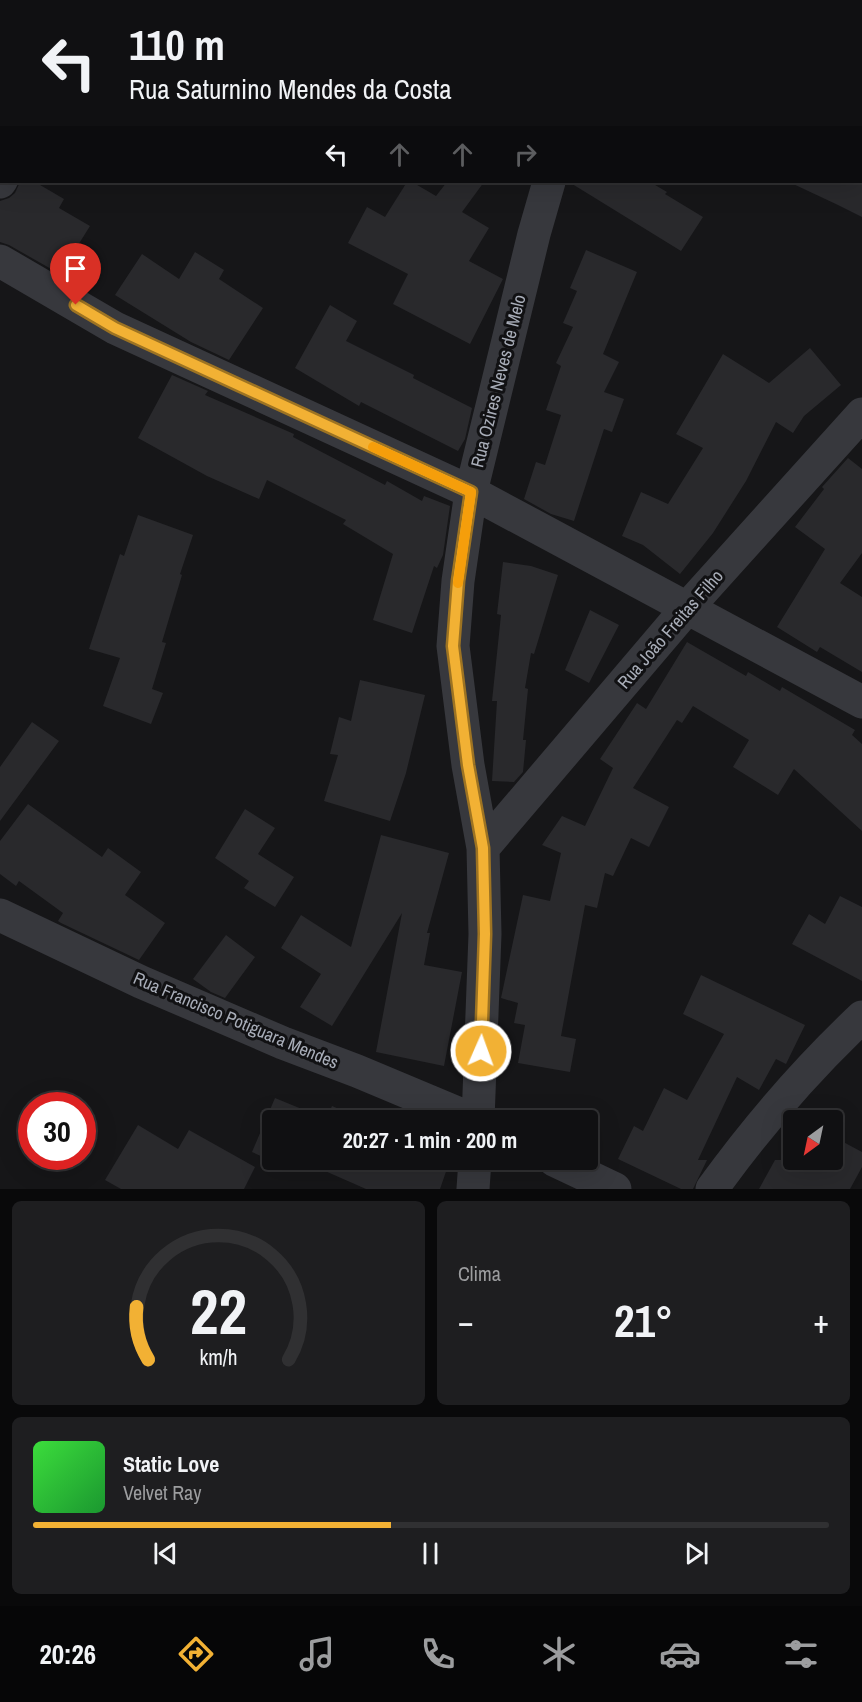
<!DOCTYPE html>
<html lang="pt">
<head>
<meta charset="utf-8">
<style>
	:root { --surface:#101012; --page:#1e1e20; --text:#f1f3f6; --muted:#9c9d9f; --line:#303032; --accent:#f2b134 }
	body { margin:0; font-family:"Archivo Narrow",sans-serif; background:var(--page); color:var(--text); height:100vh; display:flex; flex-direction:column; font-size:22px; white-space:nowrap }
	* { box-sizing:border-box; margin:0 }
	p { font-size:20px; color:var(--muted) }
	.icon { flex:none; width:33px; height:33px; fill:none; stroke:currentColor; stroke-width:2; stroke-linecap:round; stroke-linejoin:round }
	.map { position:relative; height:1189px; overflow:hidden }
	.drawer { display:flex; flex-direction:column; gap:12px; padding:12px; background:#09090a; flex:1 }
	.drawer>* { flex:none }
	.hud { position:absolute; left:0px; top:0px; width:862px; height:183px; box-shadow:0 6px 24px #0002,0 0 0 2px var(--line); background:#101012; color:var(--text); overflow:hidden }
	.needle { width:39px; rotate:213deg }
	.tools { position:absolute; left:783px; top:1110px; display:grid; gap:12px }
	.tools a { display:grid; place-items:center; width:60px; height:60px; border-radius:6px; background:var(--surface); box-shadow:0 6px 24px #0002,0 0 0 2px var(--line); font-size:30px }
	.speed { position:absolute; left:18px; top:1092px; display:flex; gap:12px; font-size:30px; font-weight:700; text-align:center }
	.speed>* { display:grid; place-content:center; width:78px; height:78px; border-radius:50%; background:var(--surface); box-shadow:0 6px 24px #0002,0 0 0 2px var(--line); line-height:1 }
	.speed .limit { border:9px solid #d22; background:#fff; color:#111 }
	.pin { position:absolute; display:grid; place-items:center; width:51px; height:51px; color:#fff; margin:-62px -26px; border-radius:50% 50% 50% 0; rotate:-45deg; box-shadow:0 0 6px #0007 }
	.pin .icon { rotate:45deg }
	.me { position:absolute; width:66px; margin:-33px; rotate:2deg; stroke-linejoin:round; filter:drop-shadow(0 0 4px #0008) }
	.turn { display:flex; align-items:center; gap:21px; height:126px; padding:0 30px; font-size:27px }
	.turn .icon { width:78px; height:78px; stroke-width:2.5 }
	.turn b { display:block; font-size:42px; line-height:51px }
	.lanes { display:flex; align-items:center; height:57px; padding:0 30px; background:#0003; justify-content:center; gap:30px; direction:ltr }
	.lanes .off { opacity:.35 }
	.big { font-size:45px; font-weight:700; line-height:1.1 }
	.drawer .tile { flex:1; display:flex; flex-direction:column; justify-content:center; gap:9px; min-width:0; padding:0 21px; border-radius:9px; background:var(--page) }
	.drawer .dial { align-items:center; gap:0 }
	.dial svg { height:156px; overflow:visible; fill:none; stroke:var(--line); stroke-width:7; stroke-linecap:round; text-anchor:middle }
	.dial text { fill:var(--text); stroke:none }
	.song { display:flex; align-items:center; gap:18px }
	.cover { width:72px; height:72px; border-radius:9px; background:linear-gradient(135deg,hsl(120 70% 55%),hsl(130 70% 35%)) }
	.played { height:6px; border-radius:3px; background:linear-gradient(90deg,var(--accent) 45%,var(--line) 45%) }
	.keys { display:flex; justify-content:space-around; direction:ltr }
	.heat { display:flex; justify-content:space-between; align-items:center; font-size:33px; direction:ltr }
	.drawer .tiles { flex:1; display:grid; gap:12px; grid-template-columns:1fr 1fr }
	.tile:last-child { grid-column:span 2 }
	.trip { position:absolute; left:262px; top:1110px; width:336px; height:60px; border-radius:6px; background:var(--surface); box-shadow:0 6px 24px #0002,0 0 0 2px var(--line); font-weight:700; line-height:60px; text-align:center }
	.menu { display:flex; height:96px; justify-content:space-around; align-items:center; background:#060607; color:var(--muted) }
	.menu .icon { width:42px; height:42px }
	.menu .active { color:var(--accent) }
	.menu b { font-size:27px; color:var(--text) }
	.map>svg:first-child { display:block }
	.building { fill:#29292c }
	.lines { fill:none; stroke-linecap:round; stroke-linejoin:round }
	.minor { stroke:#37383d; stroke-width:33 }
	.route-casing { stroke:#9d7322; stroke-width:15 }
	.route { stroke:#f2b134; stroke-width:10 }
	.slow { stroke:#f59e0b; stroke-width:10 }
	.labels { text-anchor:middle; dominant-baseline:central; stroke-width:6; stroke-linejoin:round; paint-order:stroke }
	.street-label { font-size:18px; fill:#a8adb8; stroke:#111113 }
</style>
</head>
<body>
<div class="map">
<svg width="862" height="1189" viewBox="0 0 862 1189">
	<rect width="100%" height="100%" fill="#161618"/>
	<path class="building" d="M20,182h15l29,17 -5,9 31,18 -30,48 -51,-29 -9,-3v-41l9,-3 6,-5z
		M407,182h5l24,14 11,-14h37l-22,30 27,16 -20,33 34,18 -33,65 -77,-40 15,-30 -60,-31 19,-36 18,10z
		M569,182h81l17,10 -2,2 38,23 -22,34z
		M789,182h73v35l-24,-12z
		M586,250l51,22 -34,82 16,8 -15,30 20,7 -12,33 -8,-3 -30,92 -23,-7 -27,-15 12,-37 9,3 16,-50 -15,-5 15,-44 -5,-3 17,-36 -10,-4 14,-32 -7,-3z
		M195,252l29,18 -5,9 44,29 -34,52 -38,-18 -76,-47 27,-41 37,25z
		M330,305l27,16 -11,20 68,34 -1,3 59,30 -7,31 -7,12 -97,-49 -2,4 -64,-38z
		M810,348l31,37 -37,31 -11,17 -17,-11 -30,59 -33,52 -33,41 -37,-29 -21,-9 19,-44 27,12 35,-56 -27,-14 47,-80 46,29z
		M172,375l36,16 -3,4 89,39 -1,3 92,48 2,-4 35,20 2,-5 26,10 -7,49 -6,13 -3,-2 -22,67 -39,-13 20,-66 -50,-30 3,-4 -79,-40 -8,19 -52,-23 -69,-38z
		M848,458l14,11v84l-22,30 22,14v75l-42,-25 -3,5 -40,-25 48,-78 -30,-22 29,-38 -2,-2z
		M138,515l55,20 -13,39 2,1 -20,67 4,1 -14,46 11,4 -12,31 -48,-18 17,-48 -31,-9 31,-95 4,2z
		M503,562l28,4 27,9 -24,79 -3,-1 -6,35 3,1 -5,51h3l-3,32 -9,10 -22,-1 5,-80h-5l9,-86 -4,-1z
		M590,610l29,15 -30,58 -24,-13z
		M687,642l59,34 2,-4 32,19 2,-4 73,43 -3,5 10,9v87l-68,-62 -16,26 -45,-28 16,-27 -56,-34 -11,17 -5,-3 -44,68 36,19 -20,40 -18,-9 -18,38 -8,-3 -8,35 -12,-3 -24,131 15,3 -6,33 -52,-9 7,-38 -11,-2 4,-20 -17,-5 22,-103 27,6 11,-48 -19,-8 20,-29 23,10 28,-58 -13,-9 37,-56 9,6z
		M360,680l65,15 -19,78 -16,48 -66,-20 14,-46 -8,-1 9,-37 12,4z
		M32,722l27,19 -59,80v-54z
		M28,804l74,53 6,-9 33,24 -16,23 40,28 -26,37 -78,-37 -3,-2 5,-8 -44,-32 -3,5 -16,-12v-33z
		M245,809l30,19 -17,26 36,23 -19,30 -31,-19 5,-7 -34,-23z
		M381,835l68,18 -22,80h3l-6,32 38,7 -18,94 -68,-14 26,-139 -70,113 -32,-19 21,-33 -40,-26 20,-33 50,32z
		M840,896l22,11v74l-70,-37 17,-30 16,10z
		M226,935l29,22 -30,41 -14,-6 -18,-13z
		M701,975l104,50 -19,39 -10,-5 -17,31 -22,-13 -39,83h9l-14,29h-12l-63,-30 16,-33 9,5 21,-43 23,12 37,-66 -41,-20z
		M275,1098l51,21 6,-13 32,14h-91v40h24l-5,10 -40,-18z
		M138,1125l40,24 11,-19 66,37 -11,22h-123l-16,-9z
		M832,1136l30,16v15l-12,22h-91l16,-29h57z
		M300,1160h150l-10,29h-74z"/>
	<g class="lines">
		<path class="minor" d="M646,0l2,2
			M734,0l3,2
			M126,2l2,-2
			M861,67l1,1
			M0,70h2
			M861,115l1,1
			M0,182l2,-3
			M0,261l115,67 356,164 391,210
			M483,848l205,-241 174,-193
			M0,915l141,67 142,61 74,28 117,49
			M478,1120l7,-186 -2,-86 -15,-83 -15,-119 5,-65 13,-89 63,-258 15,-52
			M554,1160l61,29
			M473,1189l2,-29
			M712,1189c44,-61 95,-120 150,-172"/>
	</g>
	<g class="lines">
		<defs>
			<path id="route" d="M76,305l39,23 356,164 -13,89 -5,65 15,119 15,83 2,86 -4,117"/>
		</defs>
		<use href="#route" class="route-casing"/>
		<use href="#route" class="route"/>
		<path class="slow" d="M373,447l98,45 -13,91"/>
	</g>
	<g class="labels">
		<g class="street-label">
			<text transform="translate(498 381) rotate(-76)">Rua Ozires Neves de Melo</text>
			<text transform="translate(670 629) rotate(-49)">Rua João Freitas Filho</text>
			<text transform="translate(236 1020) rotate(23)">Rua Francisco Potiguara Mendes</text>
		</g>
	</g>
</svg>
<div class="tools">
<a><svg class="needle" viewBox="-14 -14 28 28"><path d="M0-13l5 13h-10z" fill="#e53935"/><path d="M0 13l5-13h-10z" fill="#9c9d9f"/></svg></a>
</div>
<div class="speed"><div class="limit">30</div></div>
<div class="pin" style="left:76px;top:305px;background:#d93025"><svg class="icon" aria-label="arrive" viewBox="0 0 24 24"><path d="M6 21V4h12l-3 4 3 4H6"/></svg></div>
<svg class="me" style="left:481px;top:1051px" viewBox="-20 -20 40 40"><circle r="17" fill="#f2b134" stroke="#fff" stroke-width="3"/><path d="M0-11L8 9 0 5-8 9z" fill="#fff"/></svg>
<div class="trip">20:27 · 1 min · 200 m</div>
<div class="hud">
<div class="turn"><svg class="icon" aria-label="left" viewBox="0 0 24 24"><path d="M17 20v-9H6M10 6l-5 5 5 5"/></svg><div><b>110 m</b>Rua Saturnino Mendes da Costa</div></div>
<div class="lanes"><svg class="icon" aria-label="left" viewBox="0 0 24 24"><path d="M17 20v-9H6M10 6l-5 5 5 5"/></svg><svg class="icon off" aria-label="ahead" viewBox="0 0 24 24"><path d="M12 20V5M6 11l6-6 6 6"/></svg><svg class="icon off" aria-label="ahead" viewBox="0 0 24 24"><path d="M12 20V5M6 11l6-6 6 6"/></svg><svg class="icon off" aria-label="right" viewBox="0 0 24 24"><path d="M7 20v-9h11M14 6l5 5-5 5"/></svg></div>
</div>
</div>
<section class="drawer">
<div class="tiles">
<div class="tile dial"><svg viewBox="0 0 100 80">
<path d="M14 69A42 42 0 1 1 86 69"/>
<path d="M14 69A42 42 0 0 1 8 42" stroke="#f2b134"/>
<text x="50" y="56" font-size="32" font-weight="700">22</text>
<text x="50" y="72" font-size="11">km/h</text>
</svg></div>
<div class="tile"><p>Clima</p>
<div class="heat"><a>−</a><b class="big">21°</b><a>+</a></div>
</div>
<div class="tile">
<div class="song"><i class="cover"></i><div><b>Static Love</b><p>Velvet Ray</p></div></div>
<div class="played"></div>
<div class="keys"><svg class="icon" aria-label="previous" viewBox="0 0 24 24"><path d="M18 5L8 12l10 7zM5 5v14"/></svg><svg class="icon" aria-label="pause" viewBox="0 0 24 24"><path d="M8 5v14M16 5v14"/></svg><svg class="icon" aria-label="next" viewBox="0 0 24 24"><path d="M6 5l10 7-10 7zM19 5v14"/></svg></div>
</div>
</div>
</section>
<nav class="menu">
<b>20:26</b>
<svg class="icon active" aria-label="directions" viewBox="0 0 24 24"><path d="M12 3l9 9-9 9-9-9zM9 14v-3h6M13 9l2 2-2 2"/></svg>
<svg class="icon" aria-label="music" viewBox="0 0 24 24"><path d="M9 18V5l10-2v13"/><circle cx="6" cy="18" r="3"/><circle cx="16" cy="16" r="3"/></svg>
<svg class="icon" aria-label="phone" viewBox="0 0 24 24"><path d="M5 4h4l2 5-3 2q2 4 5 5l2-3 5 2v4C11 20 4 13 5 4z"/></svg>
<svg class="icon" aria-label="climate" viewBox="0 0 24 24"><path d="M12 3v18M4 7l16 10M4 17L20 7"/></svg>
<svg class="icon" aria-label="car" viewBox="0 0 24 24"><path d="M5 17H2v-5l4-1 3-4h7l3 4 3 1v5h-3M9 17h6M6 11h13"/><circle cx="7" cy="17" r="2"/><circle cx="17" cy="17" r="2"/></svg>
<svg class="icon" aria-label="filters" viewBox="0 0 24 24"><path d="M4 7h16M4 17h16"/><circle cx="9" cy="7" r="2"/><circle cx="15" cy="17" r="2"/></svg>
</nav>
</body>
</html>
